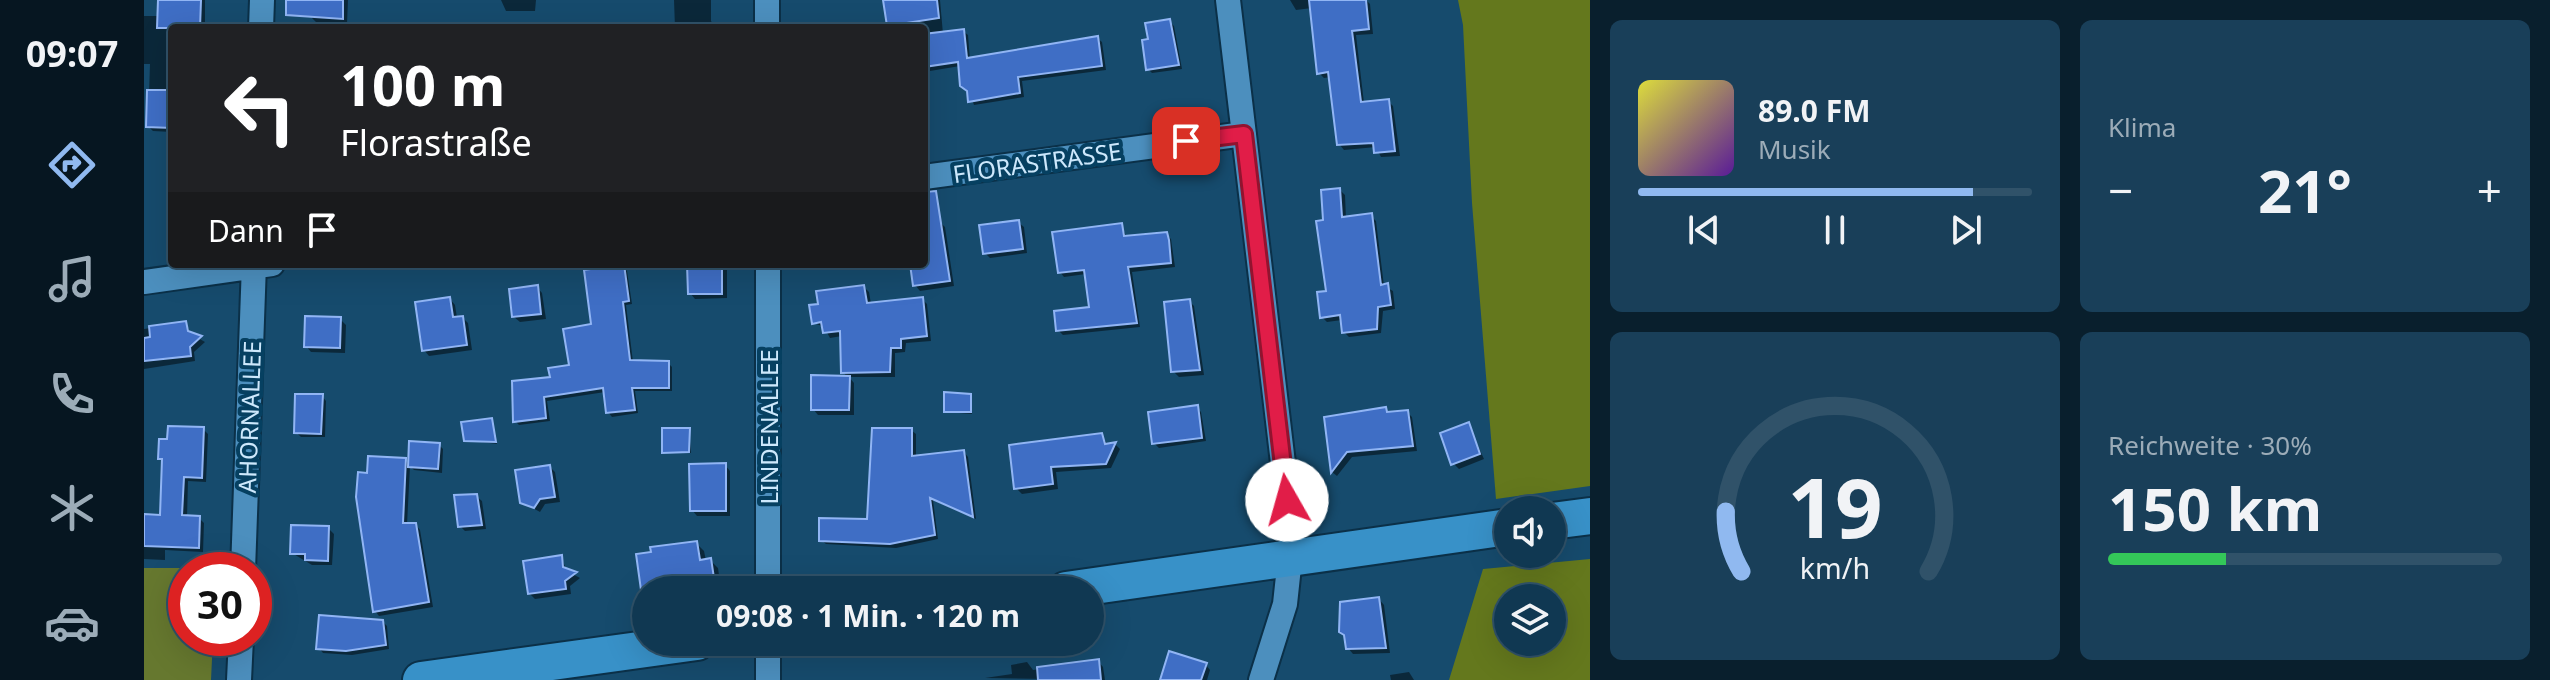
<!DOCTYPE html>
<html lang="de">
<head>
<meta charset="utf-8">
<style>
	:root { --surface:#103852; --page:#193f59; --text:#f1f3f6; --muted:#9cacb8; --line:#305269; --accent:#90b9f0 }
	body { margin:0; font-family:"Noto Sans",sans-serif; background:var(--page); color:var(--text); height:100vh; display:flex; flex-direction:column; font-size:30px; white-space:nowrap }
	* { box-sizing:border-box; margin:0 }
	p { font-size:26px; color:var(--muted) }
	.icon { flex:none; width:44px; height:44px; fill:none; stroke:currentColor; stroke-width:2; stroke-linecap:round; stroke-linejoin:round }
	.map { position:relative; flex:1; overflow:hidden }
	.panel { display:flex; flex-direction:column; gap:20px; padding:20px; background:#091f2d; width:960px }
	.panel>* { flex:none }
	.hud { position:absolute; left:24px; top:24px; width:760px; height:244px; border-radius:8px; box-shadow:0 8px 32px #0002,0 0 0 2px var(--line); background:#202124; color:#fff; overflow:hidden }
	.controls { position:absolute; left:1350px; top:496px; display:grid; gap:16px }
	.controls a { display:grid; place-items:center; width:72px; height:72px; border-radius:50%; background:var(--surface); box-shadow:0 8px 32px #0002,0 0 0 2px var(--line); font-size:40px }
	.speed { position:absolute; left:24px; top:552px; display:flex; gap:16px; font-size:40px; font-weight:700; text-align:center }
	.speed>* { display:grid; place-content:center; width:104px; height:104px; border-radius:50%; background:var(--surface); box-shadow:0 8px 32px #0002,0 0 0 2px var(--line); line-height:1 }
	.speed .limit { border:12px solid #d22; background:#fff; color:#111 }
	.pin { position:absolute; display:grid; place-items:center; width:68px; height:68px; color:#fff; margin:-34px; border-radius:16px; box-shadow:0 4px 12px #0006 }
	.me { position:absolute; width:88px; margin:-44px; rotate:353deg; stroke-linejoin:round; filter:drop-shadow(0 0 6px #0008) }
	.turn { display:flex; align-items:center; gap:28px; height:168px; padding:0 40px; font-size:36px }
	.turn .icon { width:104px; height:104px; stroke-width:2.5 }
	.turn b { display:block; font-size:56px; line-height:68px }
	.then { display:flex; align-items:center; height:76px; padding:0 40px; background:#0003; gap:16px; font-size:30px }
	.big { font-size:60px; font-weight:700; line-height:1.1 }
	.panel .tile { flex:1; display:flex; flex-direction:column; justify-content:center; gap:12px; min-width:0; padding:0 28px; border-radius:12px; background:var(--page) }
	.panel .dial { align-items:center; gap:0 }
	.dial svg { height:208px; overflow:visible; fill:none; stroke:var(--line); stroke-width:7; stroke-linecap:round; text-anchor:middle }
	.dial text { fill:var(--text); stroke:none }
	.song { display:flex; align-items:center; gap:24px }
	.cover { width:96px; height:96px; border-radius:12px; background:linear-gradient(135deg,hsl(60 70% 55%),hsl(270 70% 35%)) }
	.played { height:8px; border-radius:4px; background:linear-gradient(90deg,var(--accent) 85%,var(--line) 85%) }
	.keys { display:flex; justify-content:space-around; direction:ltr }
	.heat { display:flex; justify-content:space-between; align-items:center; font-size:44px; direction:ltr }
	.charge { height:12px; border-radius:6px; background:linear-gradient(90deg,#34c759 30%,var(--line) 0) }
	.panel .tiles { flex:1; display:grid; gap:20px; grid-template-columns:repeat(2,1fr) }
	.trip { position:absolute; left:488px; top:576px; width:472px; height:80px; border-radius:40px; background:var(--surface); box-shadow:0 8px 32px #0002,0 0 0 2px var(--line); font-weight:700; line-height:80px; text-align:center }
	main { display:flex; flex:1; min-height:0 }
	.tab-bar { display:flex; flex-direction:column; width:144px; justify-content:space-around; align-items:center; background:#061621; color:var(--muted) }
	.tab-bar .icon { width:56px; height:56px }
	.tab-bar .selected { color:var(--accent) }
	.tab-bar b { font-size:36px; color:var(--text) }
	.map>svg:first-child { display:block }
	.green { fill:#66782f }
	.forest { fill:#64781d; fill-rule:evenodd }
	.shadow { fill:#0007 }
	.building { fill:#3f6ec5; stroke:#91b5f4; stroke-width:2 }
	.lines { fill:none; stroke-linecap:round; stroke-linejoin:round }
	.street-casing { stroke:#0b3048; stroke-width:28 }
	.secondary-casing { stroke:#0b3048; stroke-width:40 }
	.street { stroke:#4c8fbe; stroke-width:24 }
	.secondary { stroke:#3891c8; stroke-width:36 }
	.route-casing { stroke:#92132f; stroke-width:20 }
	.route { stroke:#e11d48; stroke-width:14 }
	.labels { text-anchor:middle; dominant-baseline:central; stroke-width:8; stroke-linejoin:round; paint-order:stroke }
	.street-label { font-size:24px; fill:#cde8fc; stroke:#064061 }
</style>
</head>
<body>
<main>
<nav class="tab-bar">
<b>09:07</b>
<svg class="icon selected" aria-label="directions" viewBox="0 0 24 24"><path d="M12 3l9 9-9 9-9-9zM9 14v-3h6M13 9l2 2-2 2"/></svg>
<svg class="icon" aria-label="music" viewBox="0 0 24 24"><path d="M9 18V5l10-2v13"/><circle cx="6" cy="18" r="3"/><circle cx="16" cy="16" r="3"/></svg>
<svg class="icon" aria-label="phone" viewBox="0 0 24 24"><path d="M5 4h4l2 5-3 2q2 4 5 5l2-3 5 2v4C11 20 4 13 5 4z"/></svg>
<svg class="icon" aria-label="climate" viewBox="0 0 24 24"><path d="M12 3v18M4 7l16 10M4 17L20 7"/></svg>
<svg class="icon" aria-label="car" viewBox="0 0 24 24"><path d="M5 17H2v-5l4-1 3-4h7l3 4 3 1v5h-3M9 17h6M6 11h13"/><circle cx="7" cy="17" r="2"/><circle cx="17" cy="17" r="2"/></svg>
</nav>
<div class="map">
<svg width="1446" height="680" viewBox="0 0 1446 680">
	<rect width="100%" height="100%" fill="#164b6d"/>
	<path class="green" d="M0,568h71l-29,2v68h27l-2,42h-67z"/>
	<path class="forest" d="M1314,0h132v486l-94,13 -24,-296 -9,-178z
		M1446,559v121h-141l34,-111zM1364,598h44v44h-44z"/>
	<path class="shadow" d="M16,0h45v28h-33v130v-26l-19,-1 -5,-5 2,-62h-6v-48h16z
		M169,0h35l-1,24 -30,-1 -5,-5z
		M357,0h35l-1,11h-29z
		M530,0h37v21l5,7h-41z
		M741,0h55l3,34 20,-3 5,4 2,25 127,-22 5,4 4,28 -84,11 2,16 -50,8 -14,-39 -30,5 -6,-14v-29h-32z
		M1146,0h76l4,4 3,30 -17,1 8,68 24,-2 5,5 7,50 -19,1 -5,-10 -32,3 -5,-6 -8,-67 -7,1 -5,-5 -7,-65 -16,2z
		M1025,21l5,5 8,43 -30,4 -4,-4 2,-28z
		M1196,190l5,5 1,24 25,-3 5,5 8,65 9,5 2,18 -12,2 -2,22 -32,4 -5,-5 -2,-12 -15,2 -5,-5 6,-24 -3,-71z
		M796,222l5,5 9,59 -34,5 -5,-6 -3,-21h12v-40z
		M874,222l6,5 3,26 -37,5 -5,-5z
		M977,225l6,13 39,-4 5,5 4,28 -43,5 8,55 -77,8 -5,-5 34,-21 -6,-35 -22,3 -4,-5z
		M545,264h38v34l-32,1 -5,-6z
		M479,267l4,4 5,33 -6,1 7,57 35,1 4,4v24h-37l3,22 -26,4 -4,-5 -3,-20 -58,9 3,20 -31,4 -4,-4 37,-43 19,-11z
		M393,287l5,6 4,26 -26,3 -6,-5z
		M720,287l5,5 2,12 51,-5 5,5 4,37 -25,2 -1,9 -10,1v24h-46l5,6v32h-36l-5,-6 35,-31 -5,-6 -1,-36 -12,2 -6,-11 -10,-4z
		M306,299l5,6 2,13h6l5,5 4,27 -43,6 -5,-6z
		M1045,301l5,5 10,69 -25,2 -6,-6z
		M196,319l6,6 -1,28 -34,-1 -5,-6z
		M42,323l5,11 14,8 -11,10 1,9 -51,8v-40z
		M178,396l4,5 -1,36h-24l-5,-5z
		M826,396l2,18 -26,-2z
		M1053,408l4,4 5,29 -47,7 -5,-5z
		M1241,409l5,5 17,-2 5,5 5,34 -65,6 -15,19 -5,-4 -6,-54z
		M347,420l6,24 -31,-4z
		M1324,424l16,35 -25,10 -6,-6z
		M59,429l5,5 -2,48 -18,-1 -1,37h12l5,5 -1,29 -38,-2v10l-21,-1v-43l18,1 2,-55 -4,-4z
		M545,430l2,23 -27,-1z
		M767,430l5,4v24l48,-6 4,5 8,62 -43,-19 5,39 -42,9 -70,-4 -5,-4 48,-19z
		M957,435l7,10 7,-1 5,5 -9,19 -55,4 2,17 -36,5 -6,-6z
		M295,445l4,4 -1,24 -28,-3 -4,-4 -3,59h9l4,5 13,77 -54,9 -4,-5 -7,-136 37,-15 5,5z
		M581,465l5,6v45h-33l-5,-6z
		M406,467l5,5 5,30 -15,2 -5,8 -18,-10z
		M332,496l6,5 4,28 -21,2 -5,-5z
		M184,528l6,6 -2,31h-20l-20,-12z
		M552,543l8,8 2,10h5l7,7 3,22h-75v7l-8,-41z
		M417,557l6,14 13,7 -10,8 1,8 -36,5 -5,-5z
		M1235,599l5,6 6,48 -37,1 -5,-6 -2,-11z
		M238,621l5,5 2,23 -37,6 -29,-2 -4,-5z
		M954,661l5,6 2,13 -120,-2 27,-4 -1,-9 16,-3 6,8z
		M1062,665l4,5 -3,10h-45z
		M1265,672l5,8h-23l-1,-5z"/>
	<path class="building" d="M14,0h43l-1,28h-43z
		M142,0h57v19l-57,-4z
		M739,0h54l2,18 -52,8z
		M1165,0h57l3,29 -17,2 9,71 28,-3 6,52 -21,2 -1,-10 -36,2 -9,-73 -11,2z
		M1026,19l9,46 -33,5 -4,-30 6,-1 -3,-16z
		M820,29l3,29 131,-22 4,30 -84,11 2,16 -52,9 -1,-11 -7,-5 -2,-24 -34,5v-33z
		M3,90h25v38l-26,-1z
		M1196,188l2,29 30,-4 9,72 7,-2 3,22 -13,2 -1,22 -35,4 -2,-18 -20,3 -3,-26 9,-1 -10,-70 7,-1 -2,-30z
		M792,191l14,90 -37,5 -3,-22h14v-72z
		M875,220l4,29 -40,5 -4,-29z
		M978,223l2,13 43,-4 2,8 2,23 -43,4 9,56 -81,8 -2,-20 35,-4 -5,-37 -26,3 -6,-41z
		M480,264l5,37 -6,1 7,58 39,1v27h-37l3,22 -29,3 -3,-25 -59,9 2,21 -33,4 -1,-41 38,-4 -2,-9 21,-3 -6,-36 28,-5 -7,-54z
		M543,264h35v30h-34z
		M394,285l3,29 -29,3 -3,-28z
		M720,285l3,18 56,-6 4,39 -26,3v9h-10l-1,24 -49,1 -1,-42 -17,2 -2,-11 -9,2 -3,-19 9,-1 -2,-13z
		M306,297l3,20 10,-1 4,29 -45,6 -7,-49z
		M1046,299l10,71 -29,2 -7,-70z
		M161,316l36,1 -1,31 -36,-1z
		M42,321l2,10 14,5 -12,11 1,9 -47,5v-23l6,-1 -1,-11z
		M667,375l39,1 -1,34h-38z
		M800,392l27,2v18h-27z
		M151,394h28l-2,40 -27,-1z
		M1054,405l4,33 -50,6 -4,-32z
		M1242,407l1,5 21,-2 5,36 -66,6 -16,21 -7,-56z
		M348,418l4,24 -32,-1 -3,-19z
		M1325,422l11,32 -29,11 -11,-32z
		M24,426l36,1 -2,51 -18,-1 -2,38 18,1 -1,32 -55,-2v-32l16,1 2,-56h-4l1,-20h8z
		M518,428h28l-1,24 -27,1z
		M728,428h40v28l52,-6 9,67 -43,-19 5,37 -45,9 -71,-3v-23l48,1z
		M958,433l3,11 11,-2 -10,22 -55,3 2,17 -39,5 -5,-44z
		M265,441l31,2 -2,26 -30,-2z
		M224,456l38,2 -3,65h13l13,79 -56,10 -17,-115 2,-25 9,1z
		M582,463v48h-36l-1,-47z
		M406,465l5,32 -15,2 -6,9 -14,-5 -5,-33z
		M333,494l5,31 -24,2 -4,-32z
		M147,525l38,1 -1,35 -23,-1v-6h-15z
		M553,541l3,19 11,-2 4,27 -29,5h-45l-5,-36 15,-2 -1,-5z
		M418,555l1,12 14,5 -12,9 1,8 -38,5 -5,-33z
		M1235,597l7,51 -40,1 -2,-14 -5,-3 1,-30z
		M175,615l64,5 3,25 -40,6 -30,-2z
		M1025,651l38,12 -6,17h-41z
		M955,659l2,21h-63l-1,-13z"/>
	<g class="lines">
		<defs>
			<path id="street" d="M623,0v28
				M1084,0l64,539 -7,65 -24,76
				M117,28l1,-28
				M780,177l320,-43
				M624,264v326
				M0,282l128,-18
				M99,570l11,-306
				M624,642v38
				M95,680l2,-42"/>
			<path id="secondary" d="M1408,521l38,-5
				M922,590l442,-63
				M277,680l276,-38"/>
		</defs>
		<use href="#street" class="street-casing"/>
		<use href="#secondary" class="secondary-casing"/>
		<use href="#street" class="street"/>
		<use href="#secondary" class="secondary"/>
	</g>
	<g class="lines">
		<defs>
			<path id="route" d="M1042,141l58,-7 43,366"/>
		</defs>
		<use href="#route" class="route-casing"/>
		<use href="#route" class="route"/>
	</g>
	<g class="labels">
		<g class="street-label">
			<text transform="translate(893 162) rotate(-8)">FLORASTRASSE</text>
			<text transform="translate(105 417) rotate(-88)">AHORNALLEE</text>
			<text transform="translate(624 427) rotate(-90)">LINDENALLEE</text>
		</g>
	</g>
</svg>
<div class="controls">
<a><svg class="icon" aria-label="sound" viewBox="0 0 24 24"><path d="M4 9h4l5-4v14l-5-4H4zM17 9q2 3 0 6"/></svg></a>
<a><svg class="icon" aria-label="layers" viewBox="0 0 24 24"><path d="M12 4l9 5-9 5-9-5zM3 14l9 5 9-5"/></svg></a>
</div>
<div class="speed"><div class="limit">30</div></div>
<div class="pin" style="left:1042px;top:141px;background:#d93025"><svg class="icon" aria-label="arrive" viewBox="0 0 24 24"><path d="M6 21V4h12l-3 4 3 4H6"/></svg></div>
<svg class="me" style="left:1143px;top:500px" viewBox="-20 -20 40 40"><circle r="19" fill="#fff"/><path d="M0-13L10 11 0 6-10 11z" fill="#e11d48"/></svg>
<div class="trip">09:08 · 1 Min. · 120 m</div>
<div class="hud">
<div class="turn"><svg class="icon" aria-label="left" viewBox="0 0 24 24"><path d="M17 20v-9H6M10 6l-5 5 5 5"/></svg><div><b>100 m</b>Florastraße</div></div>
<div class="then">Dann<svg class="icon" aria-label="arrive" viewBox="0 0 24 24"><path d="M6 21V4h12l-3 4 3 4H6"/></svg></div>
</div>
</div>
<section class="panel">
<div class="tiles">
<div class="tile">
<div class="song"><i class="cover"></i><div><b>89.0 FM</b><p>Musik</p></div></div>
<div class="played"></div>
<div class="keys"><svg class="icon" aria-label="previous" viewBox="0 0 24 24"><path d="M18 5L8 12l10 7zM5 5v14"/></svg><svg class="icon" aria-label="pause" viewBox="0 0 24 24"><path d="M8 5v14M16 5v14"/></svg><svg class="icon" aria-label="next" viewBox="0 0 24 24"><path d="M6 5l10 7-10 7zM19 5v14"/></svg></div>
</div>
<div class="tile"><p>Klima</p>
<div class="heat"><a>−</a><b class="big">21°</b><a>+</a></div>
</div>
<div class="tile dial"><svg viewBox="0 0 100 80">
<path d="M14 69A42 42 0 1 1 86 69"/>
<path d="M14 69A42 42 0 0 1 8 46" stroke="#90b9f0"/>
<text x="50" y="56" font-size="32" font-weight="700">19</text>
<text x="50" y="72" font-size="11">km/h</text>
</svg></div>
<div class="tile"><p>Reichweite · 30%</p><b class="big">150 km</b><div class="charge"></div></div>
</div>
</section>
</main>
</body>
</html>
